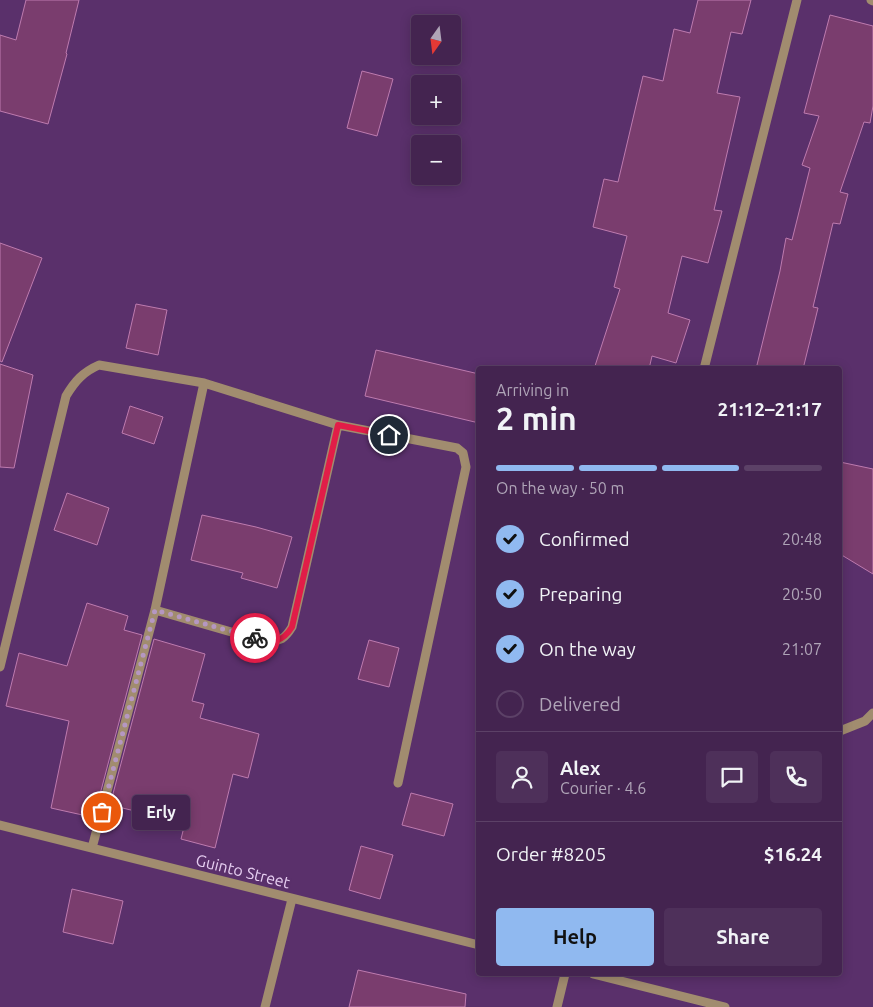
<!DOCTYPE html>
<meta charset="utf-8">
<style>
:root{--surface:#442450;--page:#4e305a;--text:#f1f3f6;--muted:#afa4b7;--line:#5c4167;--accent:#90b9f0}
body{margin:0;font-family:Ubuntu,sans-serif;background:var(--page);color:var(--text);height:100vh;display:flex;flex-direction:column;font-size:19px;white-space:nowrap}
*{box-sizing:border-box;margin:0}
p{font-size:16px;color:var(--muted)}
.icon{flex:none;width:28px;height:28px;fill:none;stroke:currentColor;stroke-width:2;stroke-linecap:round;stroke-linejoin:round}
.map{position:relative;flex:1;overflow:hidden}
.sheet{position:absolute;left:476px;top:366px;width:366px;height:610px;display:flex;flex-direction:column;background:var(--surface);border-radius:5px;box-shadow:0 2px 12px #0003,0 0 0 1px var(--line)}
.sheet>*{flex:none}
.needle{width:32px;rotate:194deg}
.controls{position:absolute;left:411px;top:15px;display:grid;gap:10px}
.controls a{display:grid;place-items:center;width:50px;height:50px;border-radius:5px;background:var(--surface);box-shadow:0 2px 12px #0003,0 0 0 1px var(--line);font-size:25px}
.pin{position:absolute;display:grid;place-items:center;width:42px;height:42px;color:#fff;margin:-21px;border:2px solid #fff;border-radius:50%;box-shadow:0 1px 5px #0007}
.courier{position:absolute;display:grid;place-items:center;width:50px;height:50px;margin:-25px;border:4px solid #e11d48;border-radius:50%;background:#fff;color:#222;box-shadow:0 1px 6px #0007}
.bubble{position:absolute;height:35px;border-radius:5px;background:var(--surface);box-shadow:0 2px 12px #0003,0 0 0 1px var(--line);font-size:16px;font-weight:700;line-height:35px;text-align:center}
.headline em{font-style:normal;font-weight:700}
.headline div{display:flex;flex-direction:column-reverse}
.headline{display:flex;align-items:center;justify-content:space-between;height:85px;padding:0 20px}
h1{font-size:32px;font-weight:700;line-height:38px}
.bar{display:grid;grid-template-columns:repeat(4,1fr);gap:8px 5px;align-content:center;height:60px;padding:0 20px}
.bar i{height:6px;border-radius:4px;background:var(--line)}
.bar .on{background:var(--accent)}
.bar p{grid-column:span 4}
.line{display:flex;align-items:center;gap:12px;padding:0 20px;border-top:1px solid var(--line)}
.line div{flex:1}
.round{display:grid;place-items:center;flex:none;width:52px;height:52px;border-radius:5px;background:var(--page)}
ol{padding:0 20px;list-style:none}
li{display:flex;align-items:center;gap:15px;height:55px}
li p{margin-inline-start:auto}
li .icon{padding:5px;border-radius:50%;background:var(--accent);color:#111;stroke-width:4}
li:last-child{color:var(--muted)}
li i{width:28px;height:28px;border:2px solid var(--line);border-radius:50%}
.cta{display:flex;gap:10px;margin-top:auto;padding:10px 20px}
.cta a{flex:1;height:58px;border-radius:5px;background:var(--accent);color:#111;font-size:20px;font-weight:700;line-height:58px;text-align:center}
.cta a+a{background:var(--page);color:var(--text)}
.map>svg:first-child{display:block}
.building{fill:#7a3d6e;stroke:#be7baf}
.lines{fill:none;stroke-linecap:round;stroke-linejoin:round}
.minor{stroke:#a18c6f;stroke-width:9}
.done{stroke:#b597c2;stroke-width:5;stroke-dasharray:0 9}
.route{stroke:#e11d48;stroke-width:6}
.labels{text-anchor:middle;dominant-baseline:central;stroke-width:4;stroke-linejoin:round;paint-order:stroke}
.street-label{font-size:16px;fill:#e6cef1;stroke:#5a306b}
</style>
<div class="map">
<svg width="873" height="1007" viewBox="0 0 873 1007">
<rect width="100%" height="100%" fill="#5a306b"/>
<path class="building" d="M 26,0 L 79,0 L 66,53 L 67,54 L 48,124 L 0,111 L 0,35 L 16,40 Z
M 698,0 L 751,0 L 742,34 L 731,32 L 717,93 L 740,97 L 714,210 L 722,211 L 708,263 L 682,256 L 668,313 L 690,320 L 676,363 L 652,356 L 649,369 L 594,369 L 620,289 L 614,287 L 627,236 L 593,227 L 604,179 L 618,182 L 643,76 L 663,81 L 674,29 L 690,33 Z
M 830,15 L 873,26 L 873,106 L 870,123 L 864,122 L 840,192 L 848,194 L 840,224 L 833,223 L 813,307 L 818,308 L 803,369 L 756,369 L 780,271 L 786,238 L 792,240 L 810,168 L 802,165 L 819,116 L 804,113 Z
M 362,71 L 393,79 L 377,136 L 347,128 Z
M 0,243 L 42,258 L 2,362 L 0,361 Z
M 136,304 L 167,310 L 158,355 L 126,348 Z
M 376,350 L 479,374 L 479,423 L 365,396 Z
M 0,364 L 33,375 L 14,468 L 0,467 Z
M 130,406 L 163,417 L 154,444 L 122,433 Z
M 840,462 L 873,469 L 873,574 L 840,554 Z
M 67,493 L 109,508 L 97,545 L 54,530 Z
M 202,515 L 256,527 L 292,537 L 277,588 L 241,578 L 243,573 L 191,560 Z
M 87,603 L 128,616 L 124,630 L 142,635 L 98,802 L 90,800 L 87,816 L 51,808 L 69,721 L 6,706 L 19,653 L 67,666 Z
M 154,639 L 205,654 L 192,701 L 204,704 L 200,718 L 259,734 L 248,778 L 233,774 L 215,848 L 181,839 L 185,823 L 110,805 Z
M 369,640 L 399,648 L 389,687 L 358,679 Z
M 411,793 L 453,804 L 444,836 L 402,825 Z
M 361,846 L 393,855 L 380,899 L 349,890 Z
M 72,889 L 123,901 L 113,944 L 63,932 Z
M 358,970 L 466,994 L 465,1007 L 349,1007 Z"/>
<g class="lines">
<path class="minor" d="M 871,0 L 873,1
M 704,369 L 797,0
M 155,610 L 266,642 C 281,640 284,640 292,627 L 338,425
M 0,667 L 66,396 C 75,381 83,372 99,365 L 204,383 L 338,425 L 457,448 L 463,453 L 466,467 L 398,783
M 840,731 L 865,721 L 873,713
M 0,825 L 479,945
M 92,848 L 155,610 L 204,383
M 593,974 L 725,1007
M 265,1007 L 292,899
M 557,1007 L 565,974"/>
</g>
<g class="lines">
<path class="done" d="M 102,812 L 155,610 L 255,638"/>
<path class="route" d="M 255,638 C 273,643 282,643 292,627 L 338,425 L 389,435"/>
</g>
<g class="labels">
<g class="street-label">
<text transform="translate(243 871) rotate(14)">Guinto Street</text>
</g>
</g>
</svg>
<div class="controls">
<a><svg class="needle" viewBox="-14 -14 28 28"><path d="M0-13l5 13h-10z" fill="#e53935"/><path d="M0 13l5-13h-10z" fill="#afa4b7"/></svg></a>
<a>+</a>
<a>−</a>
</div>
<div class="pin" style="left:102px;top:812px;background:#ea580c"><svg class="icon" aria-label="bag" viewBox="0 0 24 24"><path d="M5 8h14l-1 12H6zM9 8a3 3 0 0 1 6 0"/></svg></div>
<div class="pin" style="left:389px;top:435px;background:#1f2937"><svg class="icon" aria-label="home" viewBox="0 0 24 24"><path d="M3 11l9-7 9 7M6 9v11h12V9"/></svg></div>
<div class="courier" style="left:255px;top:638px"><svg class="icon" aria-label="bike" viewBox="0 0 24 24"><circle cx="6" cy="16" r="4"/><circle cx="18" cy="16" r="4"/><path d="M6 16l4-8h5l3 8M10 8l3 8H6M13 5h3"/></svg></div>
<div class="bubble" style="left:132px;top:795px;width:58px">Erly</div>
<section class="sheet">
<div class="headline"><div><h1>2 min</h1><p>Arriving in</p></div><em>21:12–21:17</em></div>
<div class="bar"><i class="on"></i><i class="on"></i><i class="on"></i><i></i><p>On the way · 50 m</p></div>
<ol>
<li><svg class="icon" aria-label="check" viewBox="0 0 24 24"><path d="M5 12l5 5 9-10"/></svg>Confirmed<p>20:48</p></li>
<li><svg class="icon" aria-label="check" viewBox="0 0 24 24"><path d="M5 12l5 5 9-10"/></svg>Preparing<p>20:50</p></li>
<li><svg class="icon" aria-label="check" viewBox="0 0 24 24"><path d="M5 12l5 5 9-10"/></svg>On the way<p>21:07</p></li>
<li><i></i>Delivered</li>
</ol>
<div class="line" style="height:90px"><a class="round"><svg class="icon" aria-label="person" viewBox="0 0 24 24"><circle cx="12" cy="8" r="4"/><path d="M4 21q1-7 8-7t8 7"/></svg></a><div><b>Alex</b><p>Courier · 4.6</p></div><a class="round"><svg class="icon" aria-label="chat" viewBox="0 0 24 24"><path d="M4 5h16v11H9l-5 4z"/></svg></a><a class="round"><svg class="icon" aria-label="phone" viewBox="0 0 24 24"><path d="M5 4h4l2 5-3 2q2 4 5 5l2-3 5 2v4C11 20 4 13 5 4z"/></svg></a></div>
<div class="line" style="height:65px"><div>Order #8205</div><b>$16.24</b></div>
<div class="cta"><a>Help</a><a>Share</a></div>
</section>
</div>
